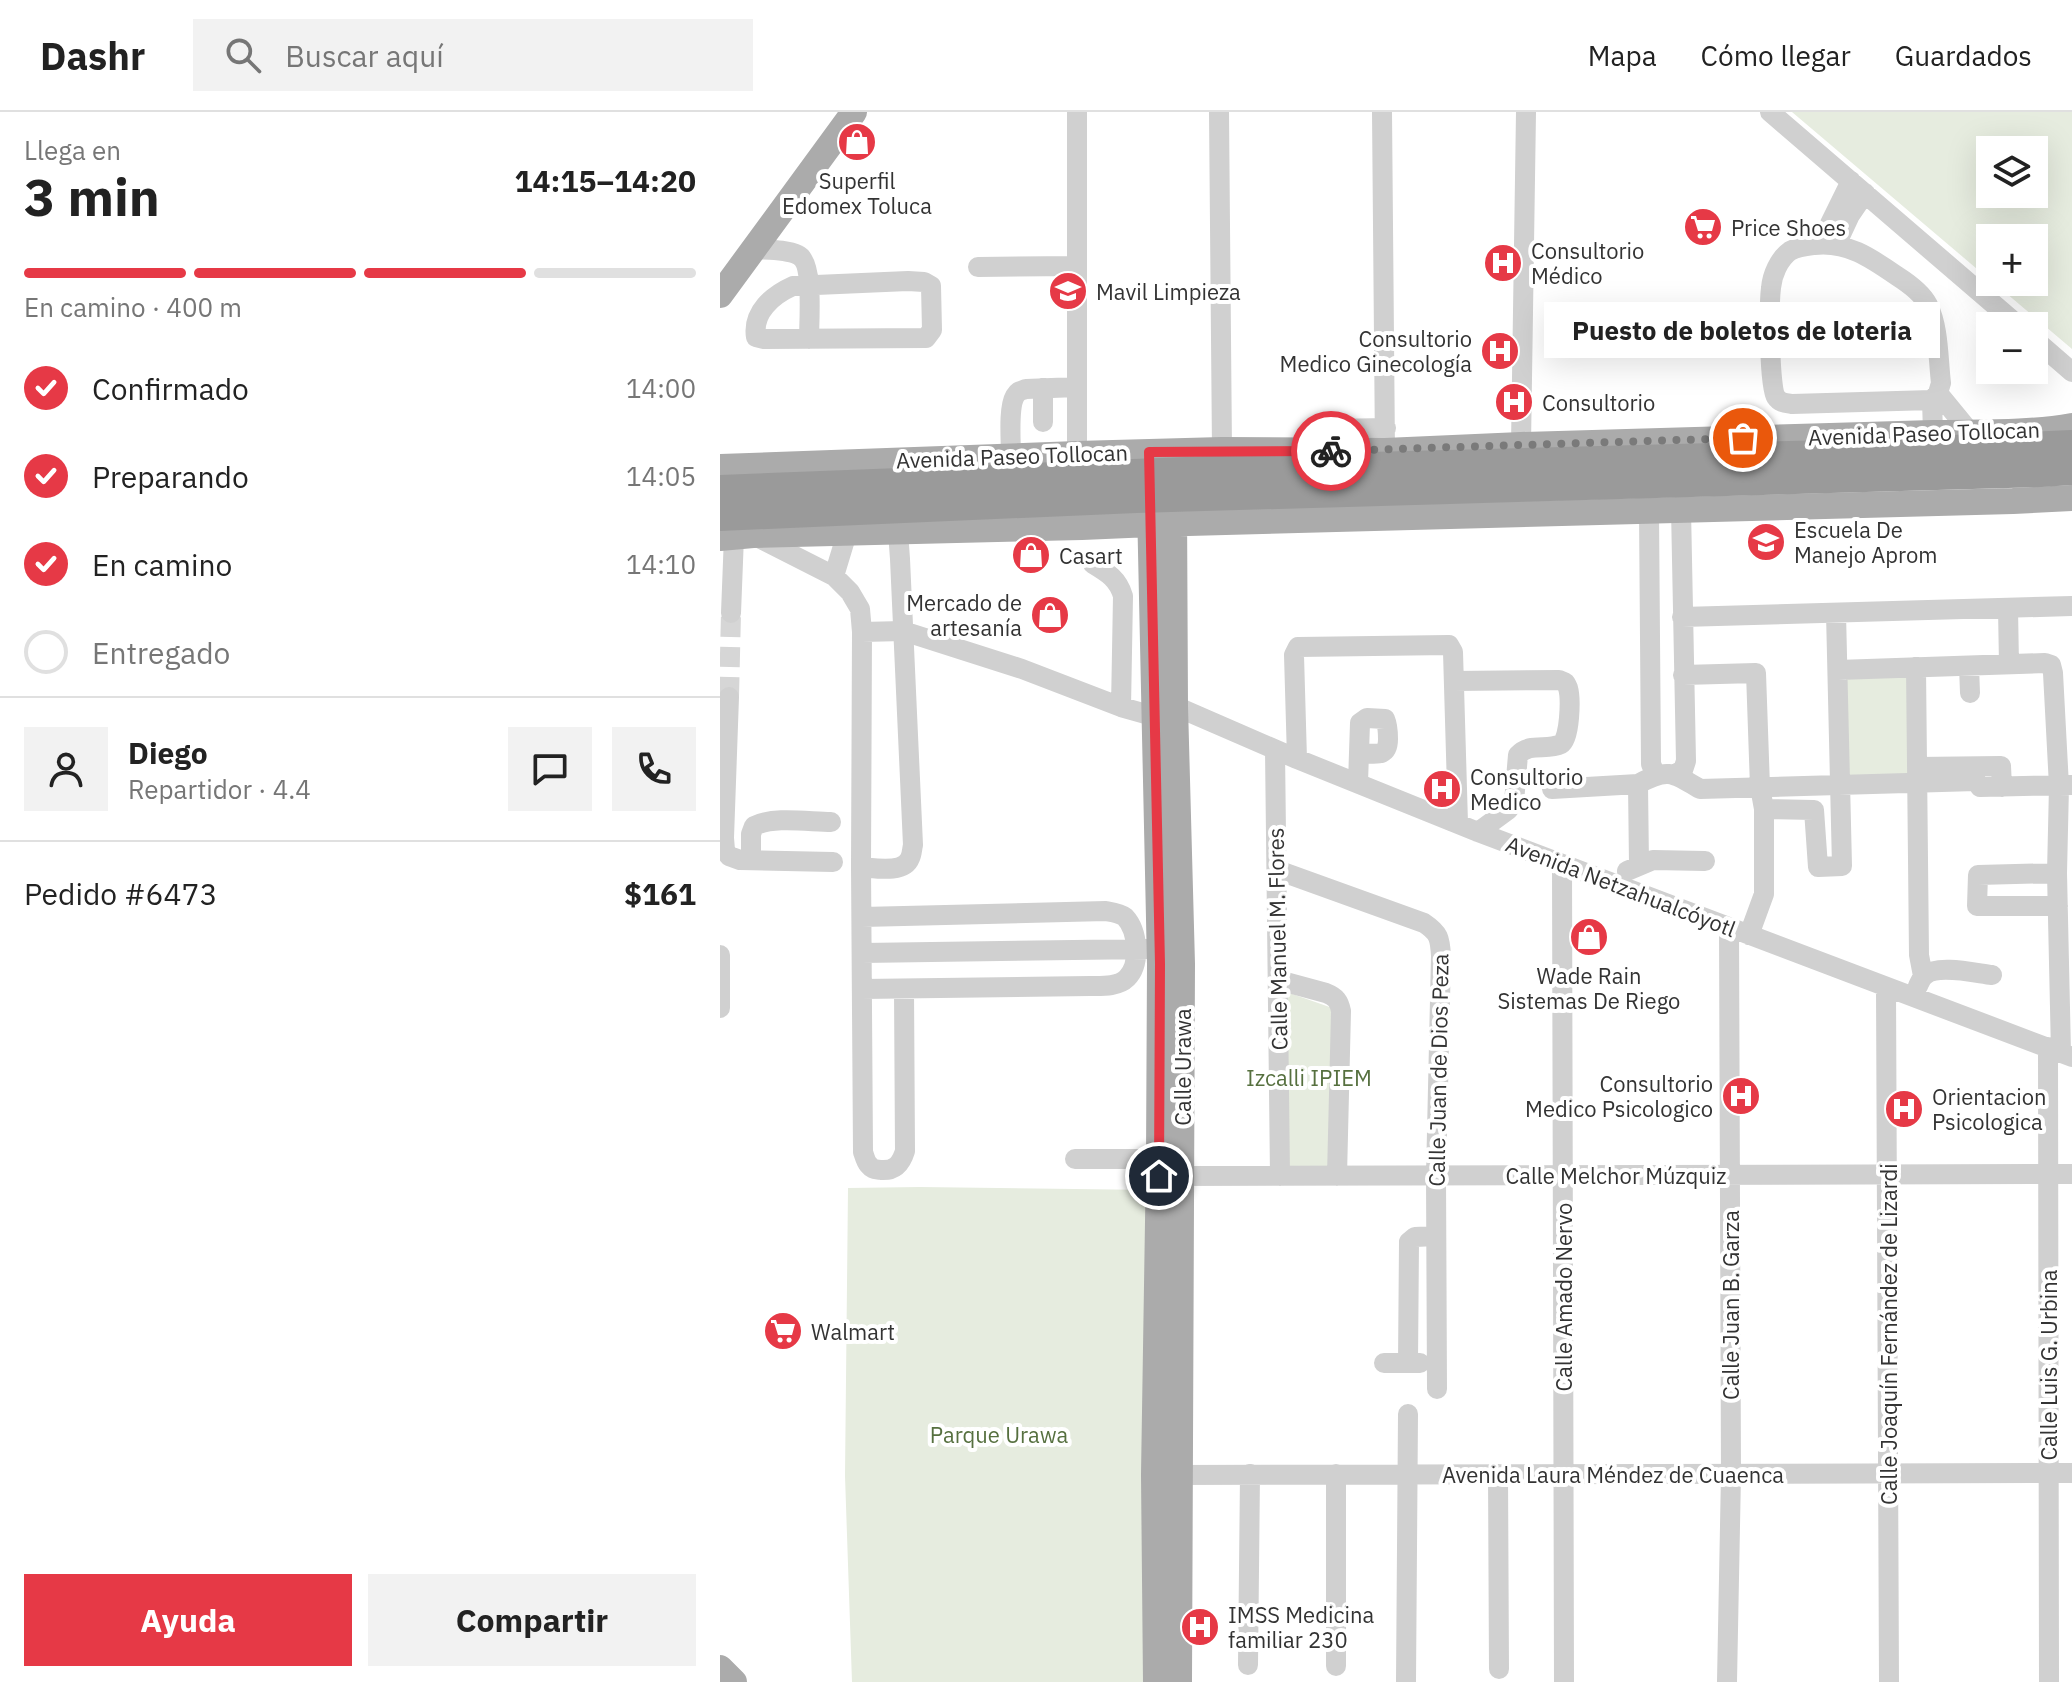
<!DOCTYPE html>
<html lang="es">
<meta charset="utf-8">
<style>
:root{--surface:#fff;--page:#f2f2f2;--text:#222;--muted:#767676;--line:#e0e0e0;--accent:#e63946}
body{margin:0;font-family:"IBM Plex Sans",sans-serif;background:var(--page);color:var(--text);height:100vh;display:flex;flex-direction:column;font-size:30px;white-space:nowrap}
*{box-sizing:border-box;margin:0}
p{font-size:26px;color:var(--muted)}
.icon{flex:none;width:44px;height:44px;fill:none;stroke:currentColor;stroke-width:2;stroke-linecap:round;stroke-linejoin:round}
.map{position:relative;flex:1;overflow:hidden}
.side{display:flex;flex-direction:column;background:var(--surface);width:720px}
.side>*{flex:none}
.fabs{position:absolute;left:1256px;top:24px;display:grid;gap:16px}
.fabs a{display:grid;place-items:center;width:72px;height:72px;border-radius:0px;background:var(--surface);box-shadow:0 8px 32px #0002;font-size:40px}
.pin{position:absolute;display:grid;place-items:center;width:68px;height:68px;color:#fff;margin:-34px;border:4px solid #fff;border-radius:50%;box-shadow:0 2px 8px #0007}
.courier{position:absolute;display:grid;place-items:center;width:80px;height:80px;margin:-40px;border:6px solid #e63946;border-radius:50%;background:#fff;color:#222;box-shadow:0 2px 10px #0007}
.bubble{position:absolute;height:56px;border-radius:0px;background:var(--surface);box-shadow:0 8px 32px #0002;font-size:26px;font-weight:800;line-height:56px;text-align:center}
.headline em{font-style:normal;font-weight:800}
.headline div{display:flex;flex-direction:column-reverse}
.headline{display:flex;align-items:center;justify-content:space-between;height:136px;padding:0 24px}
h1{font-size:52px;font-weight:800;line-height:60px}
.bar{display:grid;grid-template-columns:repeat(4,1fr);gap:12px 8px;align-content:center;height:96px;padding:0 24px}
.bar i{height:10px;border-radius:6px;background:var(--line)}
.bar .selected{background:var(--accent)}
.bar p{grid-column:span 4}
.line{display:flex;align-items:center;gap:20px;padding:0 24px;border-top:2px solid var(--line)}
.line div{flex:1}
.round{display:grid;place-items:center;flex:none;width:84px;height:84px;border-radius:0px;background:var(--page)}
ol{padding:0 24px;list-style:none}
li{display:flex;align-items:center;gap:24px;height:88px}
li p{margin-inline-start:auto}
li .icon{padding:8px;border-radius:50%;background:var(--accent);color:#fff;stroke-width:4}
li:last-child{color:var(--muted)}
li i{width:44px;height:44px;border:4px solid var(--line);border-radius:50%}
.primary-button{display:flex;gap:16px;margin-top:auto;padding:16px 24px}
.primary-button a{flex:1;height:92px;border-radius:0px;background:var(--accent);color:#fff;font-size:32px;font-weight:800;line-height:92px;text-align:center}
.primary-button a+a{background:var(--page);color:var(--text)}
header{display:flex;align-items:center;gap:48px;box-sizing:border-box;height:112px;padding:0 40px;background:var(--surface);border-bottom:2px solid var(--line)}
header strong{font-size:38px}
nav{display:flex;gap:44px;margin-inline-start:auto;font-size:28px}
.search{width:560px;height:72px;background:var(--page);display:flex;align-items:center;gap:20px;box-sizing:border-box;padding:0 28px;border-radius:0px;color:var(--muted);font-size:30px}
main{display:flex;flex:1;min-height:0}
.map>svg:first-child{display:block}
.green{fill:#e6ecdf;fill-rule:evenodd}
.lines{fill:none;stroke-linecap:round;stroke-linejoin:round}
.minor-tunnel{stroke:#d6d6d6;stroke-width:20;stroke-dasharray:20 10;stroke-linecap:butt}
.minor{stroke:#d0d0d0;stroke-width:20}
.major{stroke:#ababab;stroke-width:26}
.highway-bridge{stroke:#9a9a9a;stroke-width:30}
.done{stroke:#7a7a7a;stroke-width:8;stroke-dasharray:0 14.4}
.route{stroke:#e63946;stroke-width:10}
.labels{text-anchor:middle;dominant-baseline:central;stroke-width:8;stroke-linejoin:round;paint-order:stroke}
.poi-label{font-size:22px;fill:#333;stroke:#fff;text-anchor:start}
.street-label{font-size:22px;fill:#333;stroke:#fff}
.park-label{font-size:22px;fill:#56703f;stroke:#fff}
</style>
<header>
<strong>Dashr</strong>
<div class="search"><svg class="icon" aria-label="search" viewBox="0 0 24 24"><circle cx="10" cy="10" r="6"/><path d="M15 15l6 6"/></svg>Buscar aquí</div>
<nav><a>Mapa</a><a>Cómo llegar</a><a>Guardados</a></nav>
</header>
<main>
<section class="side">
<div class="headline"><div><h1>3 min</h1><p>Llega en</p></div><em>14:15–14:20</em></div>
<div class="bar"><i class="selected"></i><i class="selected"></i><i class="selected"></i><i></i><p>En camino · 400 m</p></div>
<ol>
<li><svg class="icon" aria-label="check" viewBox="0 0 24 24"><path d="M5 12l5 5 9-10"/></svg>Confirmado<p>14:00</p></li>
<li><svg class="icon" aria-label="check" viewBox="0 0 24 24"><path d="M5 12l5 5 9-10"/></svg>Preparando<p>14:05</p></li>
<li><svg class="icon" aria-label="check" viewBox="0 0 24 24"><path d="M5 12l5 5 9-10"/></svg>En camino<p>14:10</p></li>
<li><i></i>Entregado</li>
</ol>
<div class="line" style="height:144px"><a class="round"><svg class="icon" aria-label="person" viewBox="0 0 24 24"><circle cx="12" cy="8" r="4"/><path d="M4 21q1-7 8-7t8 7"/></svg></a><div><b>Diego</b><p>Repartidor · 4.4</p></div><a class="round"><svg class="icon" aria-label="chat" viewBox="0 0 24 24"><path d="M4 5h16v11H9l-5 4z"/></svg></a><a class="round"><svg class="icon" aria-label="phone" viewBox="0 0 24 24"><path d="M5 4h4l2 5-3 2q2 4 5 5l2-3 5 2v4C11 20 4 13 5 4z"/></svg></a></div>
<div class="line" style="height:104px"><div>Pedido #6473</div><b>$161</b></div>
<div class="primary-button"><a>Ayuda</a><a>Compartir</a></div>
</section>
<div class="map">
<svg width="1352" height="1570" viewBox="0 0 1352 1570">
<rect width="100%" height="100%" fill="#fff"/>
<path class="green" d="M 1072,0 L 1352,0 L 1352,237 L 1273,170 L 1314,170 L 1314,126 L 1270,126 L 1270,168 ZM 1314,38 L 1314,82 L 1270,82 L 1270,38 Z
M 1188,564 L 1190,665 L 1127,666 L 1126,565 Z
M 558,877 L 621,899 L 617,1064 L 560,1064 Z
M 200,1075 L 433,1078 L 432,1570 L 132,1570 L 125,1364 L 128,1076 Z"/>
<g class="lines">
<path class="minor-tunnel" d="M 9,585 L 11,501"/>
<path class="minor" d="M 357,0 L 357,342
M 499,0 L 502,338
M 662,0 L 665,339
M 1050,0 L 1299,214
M 1100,132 L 1131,69
M 1116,133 L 1130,103 L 1145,81
M 34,137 C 47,138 66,137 78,143 C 94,150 89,210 89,227
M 258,155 L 357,154
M 188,169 L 204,170 L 211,174 L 212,218 L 206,226 L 44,227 L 36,225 C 32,200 53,183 73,174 Z
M 1314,227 L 1352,260
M 323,276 L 323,310
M 1218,281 L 1250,320
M 1212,288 L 1072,292 C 1065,291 1060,291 1056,285 C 1049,275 1049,192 1051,176 C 1052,163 1059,147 1070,139 C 1077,135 1086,134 1094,133 C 1127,129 1151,146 1177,164 C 1188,171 1202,181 1208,193 C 1219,216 1218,246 1221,271 L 1218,281 L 1212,288 L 1213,321
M 801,333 L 806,0
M 596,339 L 596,328 L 602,319 L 611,317 L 666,316
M 291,344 C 291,329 288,296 295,284 C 298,279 300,279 306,277 L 357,275
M 929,399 L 931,652 L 934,659 L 938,662
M 35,424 L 114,464 L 130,480 L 140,497 L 142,520 L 141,755 L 143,1040 C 144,1043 146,1050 148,1052 C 153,1058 155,1057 161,1058 C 175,1059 181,1052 185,1039 L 184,877
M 373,452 C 388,461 398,467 403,484 L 401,595
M 114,464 L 127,421
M 1288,496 L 1289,553
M 11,501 L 14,424
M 962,505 L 1352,494
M 142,520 L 183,519 L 302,557 L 401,595 L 433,604
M 1249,554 L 1250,581
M 1196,555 L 1199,843 L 1203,864
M 1118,558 L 1325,551 L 1331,553 L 1333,561 L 1339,674 L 1337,761 L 1341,941
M 963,563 L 1036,561 L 1040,675 L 1044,697 L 1044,782 L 1029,823
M 734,569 L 839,568 C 845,570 845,569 848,576 C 851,586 850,627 841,632 C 827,639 810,630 798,643 L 794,690 L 788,698 L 758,720
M 9,585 L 4,726 L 5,738 L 9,744 L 20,748 L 113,750
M 455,594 L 577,647 L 758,720 L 1352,945
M 555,638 L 560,1064
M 577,647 L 574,543 L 578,535 L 729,533 L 733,540 L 738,711
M 1197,655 L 1281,654 L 1282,675
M 955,662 L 963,658 L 966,649 L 961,397
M 638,671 L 640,611 L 647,606 L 665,607 C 668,614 668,620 668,627 C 668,647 654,641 639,641
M 832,677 L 918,672
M 1044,697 L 1094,698 L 1098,755 L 1122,754 L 1116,501
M 31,748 L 31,722 L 34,714 C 53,704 90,710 111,710
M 842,752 L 844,1570
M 919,753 L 918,672 C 948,656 952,660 980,677 L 1256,669 L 1260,675 L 1352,673
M 141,755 C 155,756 184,762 190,746 C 192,742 192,737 193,733 L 180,447 L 178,419
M 557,758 L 704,811 C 719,821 720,826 721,844 L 716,1064 L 717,1277
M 907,759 L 933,748 L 985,749
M 1337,761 L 1258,763 L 1257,794 L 1338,794
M 142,841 L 430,837
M 0,843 L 0,896
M 558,868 L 606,881 C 616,885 619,889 621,899 L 617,1064
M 1198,874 C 1200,870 1201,866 1205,863 C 1218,852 1255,861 1272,863
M 1166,875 L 1169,1570
M 142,877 L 370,874 C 382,874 398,875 407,866 C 421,852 418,819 405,805 C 400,801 392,800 386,799 L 142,805
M 1328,935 L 1329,1570
M 355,1047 L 439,1047
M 448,1064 L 1352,1062
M 664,1251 L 700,1251
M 688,1251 L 689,1130 L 695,1125 L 716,1124
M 616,1362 L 616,1554
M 778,1362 L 779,1557
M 448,1363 L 1352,1361
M 528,1553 L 530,1362
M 686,1570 L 688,1302
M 1007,1570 L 1011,1362 L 1009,815"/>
<path class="major" d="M 0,183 L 134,0
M 0,355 L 357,342 L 502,338 L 665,339 L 801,333 L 1213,321 C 1260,320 1306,322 1352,314
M 430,394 L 440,852 L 439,1047 L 434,1363 L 436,1570
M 454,394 L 455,594 L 462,852 L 459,1570
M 0,426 L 33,423 L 362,415 L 431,412 L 1293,389 L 1352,386
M 0,1556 L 14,1570"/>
<path class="highway-bridge" d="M 0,378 L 492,359 L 1111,343 L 1352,333
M 0,404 L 416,386 L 1321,360 L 1352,358"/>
</g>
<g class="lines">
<path class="done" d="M 611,339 L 1023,326"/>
<path class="route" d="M 439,1064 L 440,852 L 429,340 L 611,339"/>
</g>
<defs>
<g id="shop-disc" transform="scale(2)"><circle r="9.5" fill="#e63946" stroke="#fff"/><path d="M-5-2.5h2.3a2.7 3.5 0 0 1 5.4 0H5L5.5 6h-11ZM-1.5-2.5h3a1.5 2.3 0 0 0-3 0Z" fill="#fff"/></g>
<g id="supermarket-disc" transform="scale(2)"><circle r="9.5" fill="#e63946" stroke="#fff"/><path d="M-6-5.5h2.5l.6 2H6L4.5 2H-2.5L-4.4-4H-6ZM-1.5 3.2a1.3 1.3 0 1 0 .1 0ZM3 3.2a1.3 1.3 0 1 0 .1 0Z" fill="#fff"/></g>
<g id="hospital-disc" transform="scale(2)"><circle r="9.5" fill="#e63946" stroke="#fff"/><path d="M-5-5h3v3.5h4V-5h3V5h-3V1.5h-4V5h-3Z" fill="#fff"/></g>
<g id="school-disc" transform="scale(2)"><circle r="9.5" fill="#e63946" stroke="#fff"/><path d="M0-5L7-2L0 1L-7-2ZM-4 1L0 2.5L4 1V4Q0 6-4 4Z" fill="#fff"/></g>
</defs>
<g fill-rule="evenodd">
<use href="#shop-disc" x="137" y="30"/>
<use href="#supermarket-disc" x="983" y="115"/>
<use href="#hospital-disc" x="783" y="151"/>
<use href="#school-disc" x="348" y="179"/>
<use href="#hospital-disc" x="780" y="239"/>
<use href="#hospital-disc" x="794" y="290"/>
<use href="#school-disc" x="1046" y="430"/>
<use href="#shop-disc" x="311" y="443"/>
<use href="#shop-disc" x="330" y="503"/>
<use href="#hospital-disc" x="722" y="677"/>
<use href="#shop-disc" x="869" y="825"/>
<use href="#hospital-disc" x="1021" y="984"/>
<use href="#hospital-disc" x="1184" y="997"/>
<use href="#supermarket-disc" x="63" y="1219"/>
<use href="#hospital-disc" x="480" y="1515"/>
</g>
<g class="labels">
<g class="poi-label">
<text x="137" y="68" text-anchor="middle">Superfil<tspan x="137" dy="25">Edomex Toluca</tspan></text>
<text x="1011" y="115">Price Shoes</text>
<text x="811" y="138">Consultorio<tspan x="811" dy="25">Médico</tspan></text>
<text x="376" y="179">Mavil Limpieza</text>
<text x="752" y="226" text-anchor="end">Consultorio<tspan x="752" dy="25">Medico Ginecología</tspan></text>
<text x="822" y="290">Consultorio</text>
<text x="1074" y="417">Escuela De<tspan x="1074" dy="25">Manejo Aprom</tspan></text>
<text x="339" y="443">Casart</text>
<text x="302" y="490" text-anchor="end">Mercado de<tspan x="302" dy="25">artesanía</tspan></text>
<text x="750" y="664">Consultorio<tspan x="750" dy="25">Medico</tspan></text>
<text x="869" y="863" text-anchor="middle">Wade Rain<tspan x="869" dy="25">Sistemas De Riego</tspan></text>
<text x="993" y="971" text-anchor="end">Consultorio<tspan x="993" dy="25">Medico Psicologico</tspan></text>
<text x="1212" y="984">Orientacion<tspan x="1212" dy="25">Psicologica</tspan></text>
<text x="91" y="1219">Walmart</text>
<text x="508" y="1502">IMSS Medicina<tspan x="508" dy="25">familiar 230</tspan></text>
</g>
<g class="street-label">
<text transform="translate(1204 321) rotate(-2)">Avenida Paseo Tollocan</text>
<text transform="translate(292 344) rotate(-2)">Avenida Paseo Tollocan</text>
<text transform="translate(901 774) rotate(21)">Avenida Netzahualcóyotl</text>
<text transform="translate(557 827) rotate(-91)">Calle Manuel M. Flores</text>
<text transform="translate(462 955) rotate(-90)">Calle Urawa</text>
<text transform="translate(718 958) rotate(-89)">Calle Juan de Dios Peza</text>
<text x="896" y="1063">Calle Melchor Múzquiz</text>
<text transform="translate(843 1185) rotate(-90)">Calle Amado Nervo</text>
<text transform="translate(1010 1193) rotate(-90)">Calle Juan B. Garza</text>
<text transform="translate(1168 1222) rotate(-90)">Calle Joaquín Fernández de Lizardi</text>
<text transform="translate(1328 1253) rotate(-90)">Calle Luis G. Urbina</text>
<text x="893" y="1362">Avenida Laura Méndez de Cuaenca</text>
</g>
<g class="park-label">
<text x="589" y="965">Izcalli IPIEM</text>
<text x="279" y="1322">Parque Urawa</text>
</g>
</g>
</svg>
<div class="fabs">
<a><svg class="icon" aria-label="layers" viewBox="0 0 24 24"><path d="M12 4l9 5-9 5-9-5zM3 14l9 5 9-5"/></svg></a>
<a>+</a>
<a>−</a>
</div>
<div class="pin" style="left:1023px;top:326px;background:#ea580c"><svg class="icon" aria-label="bag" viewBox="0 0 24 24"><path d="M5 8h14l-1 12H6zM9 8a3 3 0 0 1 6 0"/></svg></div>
<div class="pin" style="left:439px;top:1064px;background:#1f2937"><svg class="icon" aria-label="home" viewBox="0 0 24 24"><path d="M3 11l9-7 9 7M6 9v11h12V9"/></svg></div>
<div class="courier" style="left:611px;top:339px"><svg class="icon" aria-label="bike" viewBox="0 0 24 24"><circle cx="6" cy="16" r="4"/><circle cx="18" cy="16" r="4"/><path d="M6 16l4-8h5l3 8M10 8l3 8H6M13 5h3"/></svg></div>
<div class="bubble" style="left:824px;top:190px;width:396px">Puesto de boletos de loteria</div>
</div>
</main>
